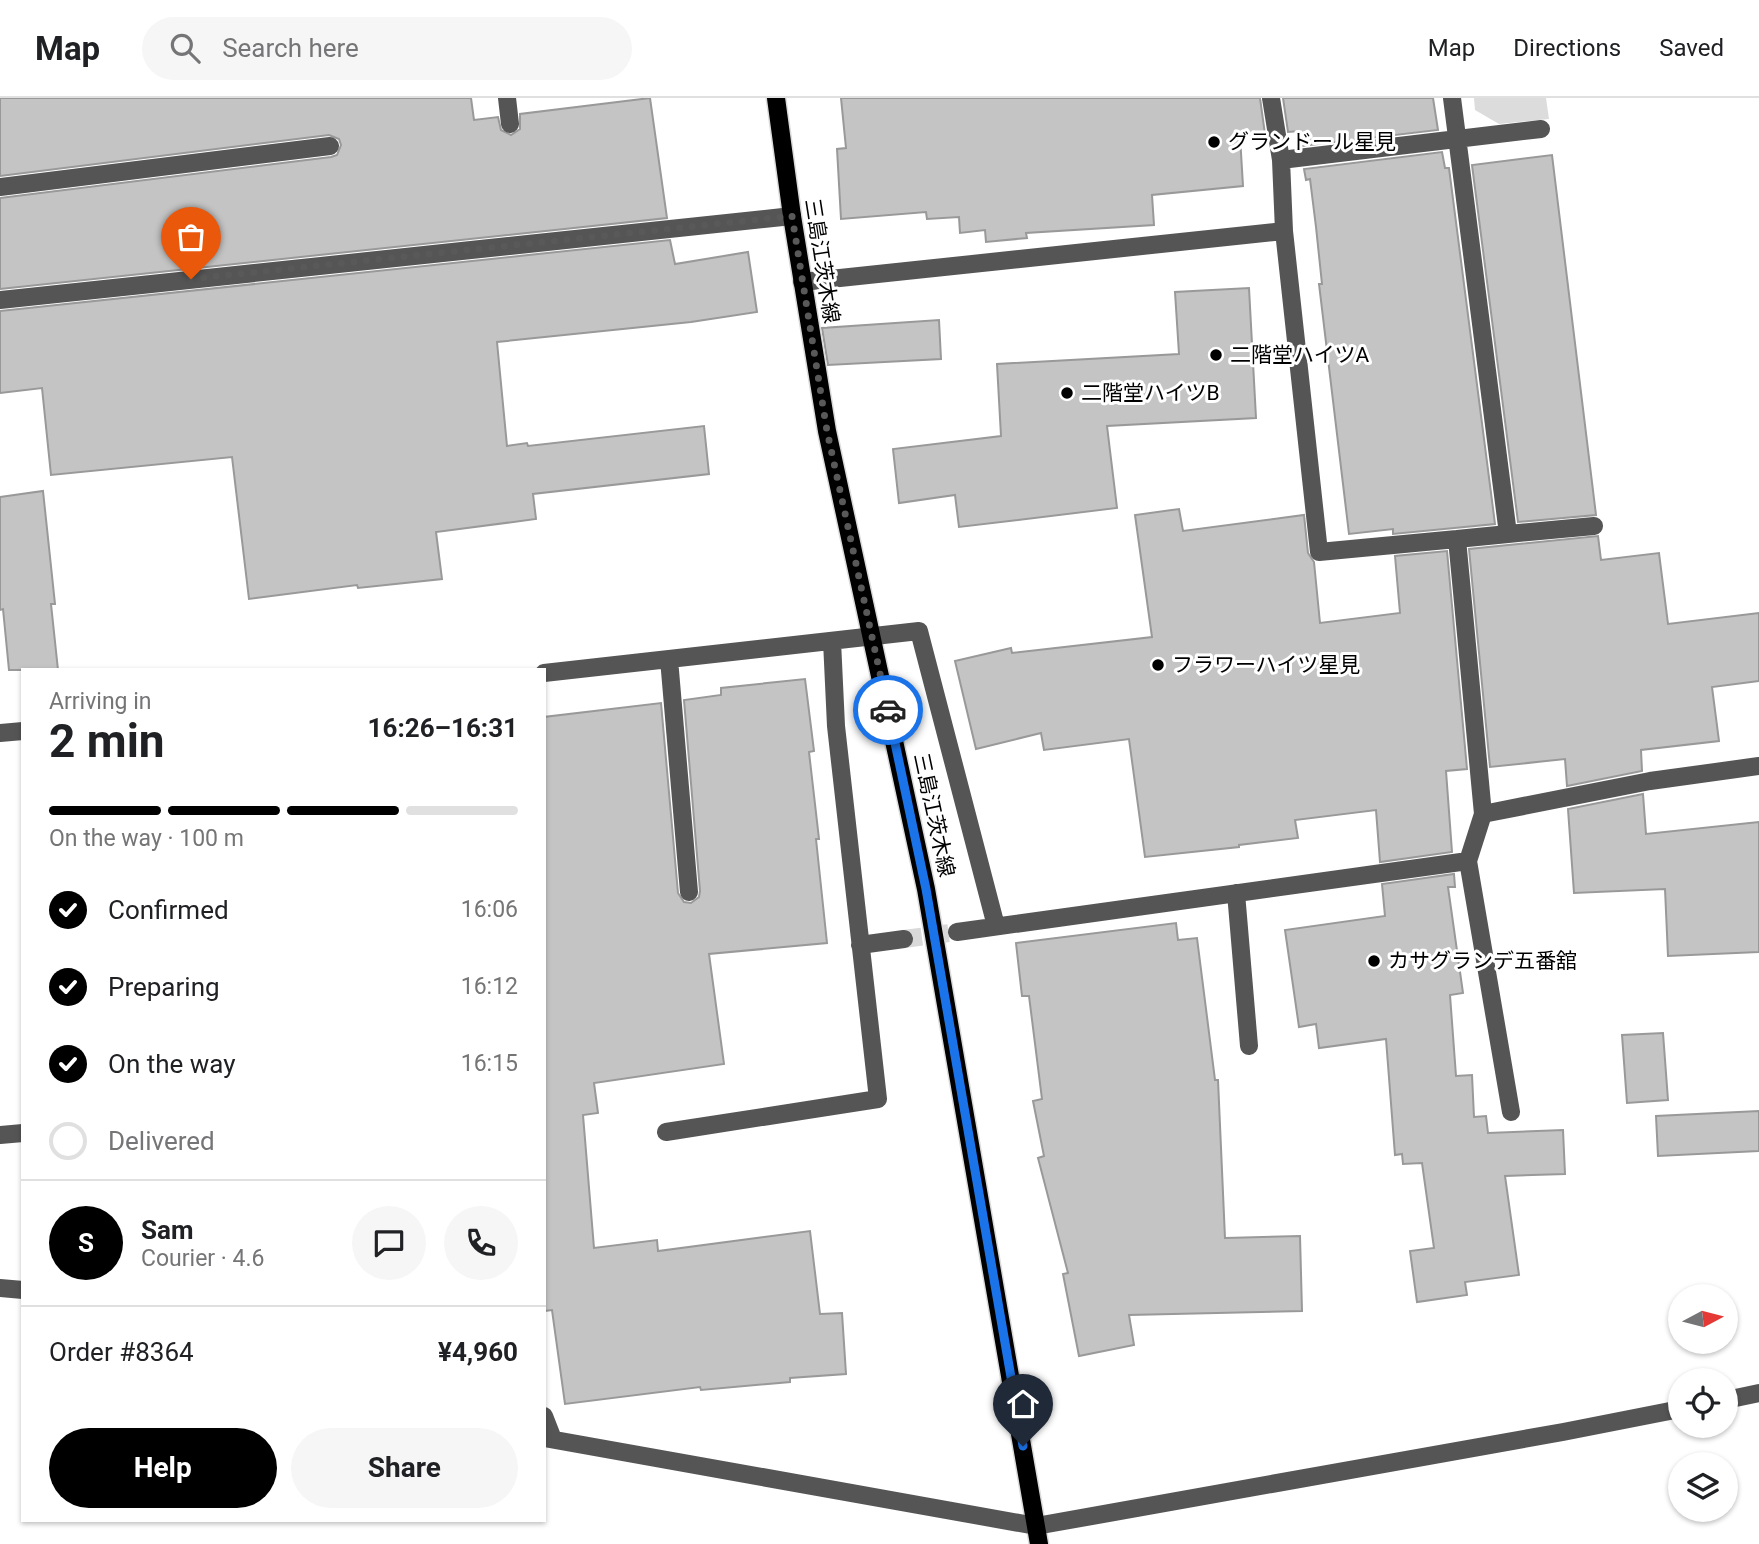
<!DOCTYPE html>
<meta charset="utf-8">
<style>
:root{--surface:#fff;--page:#f6f6f6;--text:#202124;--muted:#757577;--line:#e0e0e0;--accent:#000}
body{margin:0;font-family:Roboto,"Noto Sans JP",sans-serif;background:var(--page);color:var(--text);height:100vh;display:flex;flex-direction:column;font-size:26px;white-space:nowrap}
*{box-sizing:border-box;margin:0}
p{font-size:23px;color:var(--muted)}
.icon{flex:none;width:38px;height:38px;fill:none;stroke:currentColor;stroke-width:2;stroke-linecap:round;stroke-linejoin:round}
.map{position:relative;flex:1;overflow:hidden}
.sheet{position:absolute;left:21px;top:570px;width:525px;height:854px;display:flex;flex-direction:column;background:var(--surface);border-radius:0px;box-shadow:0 2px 5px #0004}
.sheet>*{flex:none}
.needle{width:46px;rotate:83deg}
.buttons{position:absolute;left:1668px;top:1186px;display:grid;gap:14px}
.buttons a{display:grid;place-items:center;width:70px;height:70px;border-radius:50%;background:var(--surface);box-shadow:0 2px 5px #0004;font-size:35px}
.pin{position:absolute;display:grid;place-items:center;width:60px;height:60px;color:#fff;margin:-72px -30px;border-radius:50% 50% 50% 0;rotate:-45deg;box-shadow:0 0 7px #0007}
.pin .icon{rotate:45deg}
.courier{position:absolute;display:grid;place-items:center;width:70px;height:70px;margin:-35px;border:5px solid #1a73e8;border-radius:50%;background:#fff;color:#222;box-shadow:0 2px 9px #0007}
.summary em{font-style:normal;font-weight:700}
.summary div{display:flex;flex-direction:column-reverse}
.summary{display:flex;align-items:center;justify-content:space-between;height:119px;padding:0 28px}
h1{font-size:46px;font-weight:700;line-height:52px}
.bar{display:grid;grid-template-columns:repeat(4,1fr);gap:10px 7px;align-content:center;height:84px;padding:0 28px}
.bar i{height:9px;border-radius:5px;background:var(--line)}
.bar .on{background:var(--accent)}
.bar p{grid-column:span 4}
.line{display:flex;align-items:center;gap:18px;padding:0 28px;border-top:2px solid var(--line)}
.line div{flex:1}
.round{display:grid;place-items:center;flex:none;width:74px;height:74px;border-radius:37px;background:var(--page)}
ol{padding:0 28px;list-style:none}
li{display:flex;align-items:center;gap:21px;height:77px}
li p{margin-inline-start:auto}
li .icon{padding:7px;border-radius:50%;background:var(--accent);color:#fff;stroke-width:4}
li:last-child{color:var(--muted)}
li i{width:38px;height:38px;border:4px solid var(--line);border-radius:50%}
.primary-button{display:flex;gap:14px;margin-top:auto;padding:14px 28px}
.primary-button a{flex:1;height:80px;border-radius:42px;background:var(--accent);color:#fff;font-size:28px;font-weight:700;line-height:80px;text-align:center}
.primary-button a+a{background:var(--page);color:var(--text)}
header{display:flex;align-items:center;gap:42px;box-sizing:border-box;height:98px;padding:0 35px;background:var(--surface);border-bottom:2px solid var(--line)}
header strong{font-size:33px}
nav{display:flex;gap:38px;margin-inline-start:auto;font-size:24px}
.search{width:490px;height:63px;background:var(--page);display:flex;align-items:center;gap:18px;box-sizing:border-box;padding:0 24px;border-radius:38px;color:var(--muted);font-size:26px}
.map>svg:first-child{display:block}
.green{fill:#dcdcdc}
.building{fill:#c4c4c4;stroke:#999;stroke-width:2}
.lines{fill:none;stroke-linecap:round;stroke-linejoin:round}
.minor-tunnel{stroke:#d9d9d9;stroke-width:18;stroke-dasharray:18 9;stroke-linecap:butt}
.major-casing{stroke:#dbdbdb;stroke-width:21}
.minor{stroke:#555;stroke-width:18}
.major{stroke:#000;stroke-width:18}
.done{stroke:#595959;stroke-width:7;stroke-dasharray:0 12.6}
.route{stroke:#1a73e8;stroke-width:9}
.poi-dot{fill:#000;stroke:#fff;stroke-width:2.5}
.labels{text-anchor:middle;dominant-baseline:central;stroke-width:6;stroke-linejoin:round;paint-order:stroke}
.poi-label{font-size:21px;fill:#000;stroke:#fff;text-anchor:start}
.street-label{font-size:21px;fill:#000;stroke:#fff}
</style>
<header>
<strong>Map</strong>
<div class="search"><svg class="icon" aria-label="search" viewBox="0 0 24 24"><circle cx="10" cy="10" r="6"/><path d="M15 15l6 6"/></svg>Search here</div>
<nav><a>Map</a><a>Directions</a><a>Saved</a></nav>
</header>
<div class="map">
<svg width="1759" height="1446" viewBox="0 0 1759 1446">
<rect width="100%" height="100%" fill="#fff"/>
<path class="green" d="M 1474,0 L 1546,0 L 1549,21 L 1499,26 L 1475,12 Z"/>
<path class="building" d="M 0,0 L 471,0 L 474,22 L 498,19 L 501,32 L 511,37 L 520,31 L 520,16 L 650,0 L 667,120 L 0,191 L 0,100 L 331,59 L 337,57 L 341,47 L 339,41 L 329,37 L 0,78 Z
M 841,0 L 1260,0 L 1265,36 L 1240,38 L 1243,88 L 1152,97 L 1154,127 L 1026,135 L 1027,140 L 986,144 L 985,132 L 960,135 L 959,119 L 927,121 L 926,114 L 841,121 L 837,51 L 846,50 Z
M 1283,0 L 1433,0 L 1438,32 L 1302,48 L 1300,33 L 1288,34 Z
M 1442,54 L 1445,70 L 1449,70 L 1495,426 L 1393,436 L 1393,431 L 1349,436 L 1319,186 L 1322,186 L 1316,129 L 1310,81 L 1306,82 L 1304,71 Z
M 1552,57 L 1596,417 L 1518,424 L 1472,67 Z
M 670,142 L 675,166 L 748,154 L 757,214 L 691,224 L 497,244 L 507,348 L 527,345 L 528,348 L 704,328 L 709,376 L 533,396 L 536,421 L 436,434 L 442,481 L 358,490 L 357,487 L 249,501 L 232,359 L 51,377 L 42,290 L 0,295 L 0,213 Z
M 1249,190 L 1256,320 L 1107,328 L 1117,410 L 959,429 L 955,397 L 899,405 L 893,351 L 1001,338 L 997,266 L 1179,256 L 1175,194 Z
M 939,222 L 941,261 L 828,267 L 822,230 Z
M 43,393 L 55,506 L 51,506 L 58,572 L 9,572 L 3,511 L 0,512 L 0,399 Z
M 1179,411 L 1183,433 L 1304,417 L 1308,455 L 1314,464 L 1320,525 L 1400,515 L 1395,458 L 1447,453 L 1467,671 L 1446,673 L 1452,754 L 1380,764 L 1376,712 L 1295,722 L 1298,740 L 1239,747 L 1239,749 L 1145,759 L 1129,641 L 1044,652 L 1041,635 L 976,651 L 955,563 L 1011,550 L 1012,555 L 1152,539 L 1135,417 Z
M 1598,438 L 1601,462 L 1659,455 L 1668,526 L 1759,515 L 1759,583 L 1712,589 L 1719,643 L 1641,652 L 1642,673 L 1567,688 L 1565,661 L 1490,669 L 1469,451 Z
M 805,581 L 814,653 L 809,654 L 819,741 L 816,741 L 827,845 L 709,856 L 724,966 L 594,985 L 598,1015 L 583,1017 L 594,1150 L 657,1142 L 658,1153 L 810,1133 L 820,1216 L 842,1215 L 846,1276 L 790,1280 L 790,1284 L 701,1292 L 700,1289 L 565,1306 L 552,1212 L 544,1213 L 544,619 L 661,605 L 678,795 L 684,804 L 691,805 L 699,799 L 700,793 L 684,602 L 721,597 L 721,590 Z
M 1643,696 L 1646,736 L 1759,724 L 1759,854 L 1668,858 L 1665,791 L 1574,795 L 1568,711 Z
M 1454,776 L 1455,789 L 1448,789 L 1463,895 L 1450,897 L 1456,978 L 1472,977 L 1474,1019 L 1486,1018 L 1488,1035 L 1563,1032 L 1565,1076 L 1505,1078 L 1519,1177 L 1465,1184 L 1467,1197 L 1417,1204 L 1410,1153 L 1434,1150 L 1422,1065 L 1403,1066 L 1402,1056 L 1395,1057 L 1386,941 L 1319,950 L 1316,926 L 1299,929 L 1285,832 L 1385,818 L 1382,786 Z
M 1176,825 L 1178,842 L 1197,840 L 1215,982 L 1218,982 L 1225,1140 L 1300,1138 L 1302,1213 L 1129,1217 L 1134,1247 L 1079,1258 L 1063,1176 L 1068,1175 L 1038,1060 L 1044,1058 L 1033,1003 L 1042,1001 L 1029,898 L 1022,898 L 1016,845 Z
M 1663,935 L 1668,1002 L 1627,1005 L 1622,937 Z
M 1759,1013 L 1759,1053 L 1658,1058 L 1656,1018 Z"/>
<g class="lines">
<path class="minor-tunnel" d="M 904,841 L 957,834"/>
<g class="major-casing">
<path id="major" d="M 776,0 L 792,118 L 827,333 L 926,791 L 1039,1446"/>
</g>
<path class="minor" d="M 507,0 L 510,26
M 1271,0 L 1281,62 L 1284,133 L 1319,454 L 1457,441
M 1452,0 L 1508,436 L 1457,441 L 1483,716
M 1281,62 L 1541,31
M 0,89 L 330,48
M 802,184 L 1284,133
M 0,202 L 792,118
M 1508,436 L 1594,428
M 669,561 L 689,794
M 544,575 L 919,533 L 996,828
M 0,635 L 23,633
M 1236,795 L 1249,948
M 957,834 L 1468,763
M 860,847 L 904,841
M 1511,1014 L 1468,763 L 1483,716 L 1650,683 L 1759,668
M 666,1034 L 878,1001 L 836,628 L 832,543
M 0,1037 L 23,1035
M 0,1190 L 23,1192
M 1726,1302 L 1759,1295
M 544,1318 L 553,1341
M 544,1340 L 1036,1428 L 1563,1334 L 1680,1311"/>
<use href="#major" class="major"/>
</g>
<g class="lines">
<path class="done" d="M 191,181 L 792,118 L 827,333 L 888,612"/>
<path class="route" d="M 888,612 L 926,791 L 1023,1348"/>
</g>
<g class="poi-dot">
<circle cx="1214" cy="44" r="7"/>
<circle cx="1216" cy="257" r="7"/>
<circle cx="1067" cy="295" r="7"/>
<circle cx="1158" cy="567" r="7"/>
<circle cx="1374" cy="863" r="7"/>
</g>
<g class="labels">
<g class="poi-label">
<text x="1228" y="44">グランドール星見</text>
<text x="1230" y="257">二階堂ハイツA</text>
<text x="1081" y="295">二階堂ハイツB</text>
<text x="1172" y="567">フラワーハイツ星見</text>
<text x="1388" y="863">カサグランデ五番舘</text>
</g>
<g class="street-label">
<text transform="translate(822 163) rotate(81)">三島江茨木線</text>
<text transform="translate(934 717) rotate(78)">三島江茨木線</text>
</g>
</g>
</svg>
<div class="buttons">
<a><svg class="needle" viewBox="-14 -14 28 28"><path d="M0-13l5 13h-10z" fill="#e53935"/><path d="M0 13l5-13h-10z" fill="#757577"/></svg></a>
<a><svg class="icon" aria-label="locate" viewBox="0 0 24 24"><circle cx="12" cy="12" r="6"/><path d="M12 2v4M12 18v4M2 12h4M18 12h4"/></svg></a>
<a><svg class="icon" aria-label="layers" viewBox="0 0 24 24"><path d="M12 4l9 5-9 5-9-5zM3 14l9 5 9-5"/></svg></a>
</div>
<div class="pin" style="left:191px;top:181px;background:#ea580c"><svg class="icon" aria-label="bag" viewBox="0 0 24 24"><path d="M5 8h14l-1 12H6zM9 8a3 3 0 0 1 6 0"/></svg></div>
<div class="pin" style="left:1023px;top:1348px;background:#1f2937"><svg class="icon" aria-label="home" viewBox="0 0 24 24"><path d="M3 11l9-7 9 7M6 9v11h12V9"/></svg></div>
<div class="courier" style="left:888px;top:612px"><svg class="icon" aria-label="car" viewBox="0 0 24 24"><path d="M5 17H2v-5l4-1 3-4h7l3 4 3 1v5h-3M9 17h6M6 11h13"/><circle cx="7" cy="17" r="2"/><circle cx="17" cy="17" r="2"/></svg></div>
<section class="sheet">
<div class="summary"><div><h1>2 min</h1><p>Arriving in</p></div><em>16:26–16:31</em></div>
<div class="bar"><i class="on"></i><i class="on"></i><i class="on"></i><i></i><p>On the way · 100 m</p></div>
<ol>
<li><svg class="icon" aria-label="check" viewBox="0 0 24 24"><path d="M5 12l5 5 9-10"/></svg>Confirmed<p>16:06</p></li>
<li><svg class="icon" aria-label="check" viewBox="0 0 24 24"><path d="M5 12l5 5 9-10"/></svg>Preparing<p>16:12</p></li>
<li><svg class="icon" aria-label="check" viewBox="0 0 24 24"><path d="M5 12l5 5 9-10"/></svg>On the way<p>16:15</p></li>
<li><i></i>Delivered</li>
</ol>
<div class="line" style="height:126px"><b class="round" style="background:var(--accent);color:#fff">S</b><div><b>Sam</b><p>Courier · 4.6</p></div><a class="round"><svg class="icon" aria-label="chat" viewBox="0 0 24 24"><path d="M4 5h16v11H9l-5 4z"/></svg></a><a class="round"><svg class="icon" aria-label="phone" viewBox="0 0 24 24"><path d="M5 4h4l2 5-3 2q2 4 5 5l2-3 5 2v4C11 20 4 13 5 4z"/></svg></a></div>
<div class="line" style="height:91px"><div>Order #8364</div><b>¥4,960</b></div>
<div class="primary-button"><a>Help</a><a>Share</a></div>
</section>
</div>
